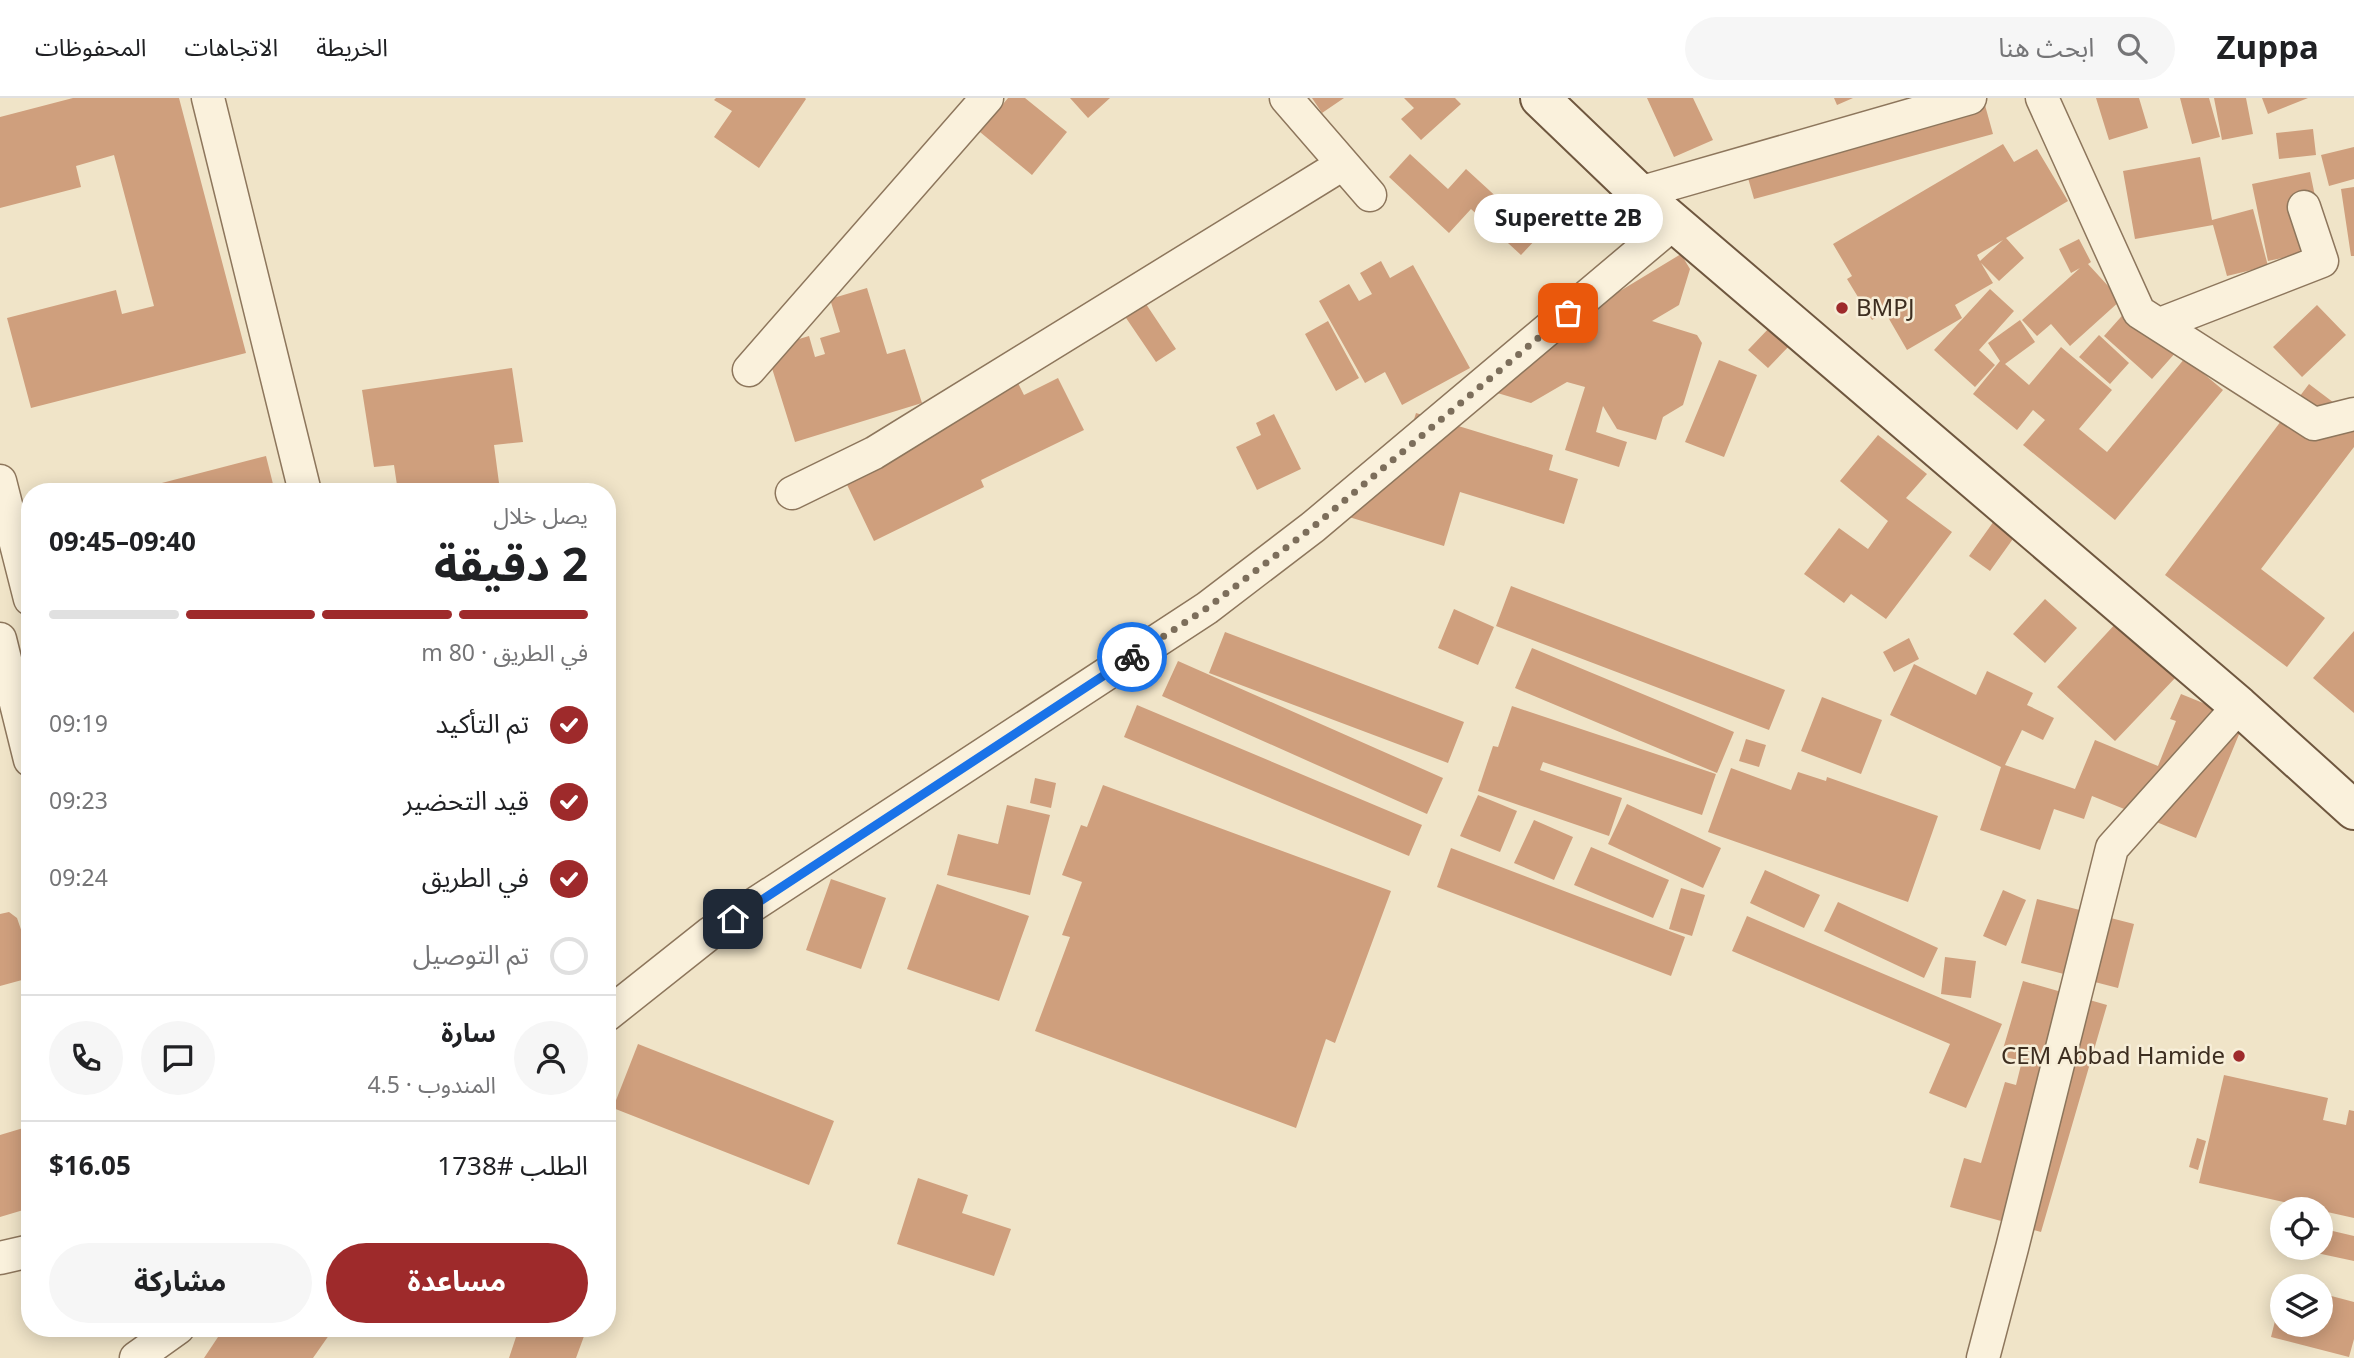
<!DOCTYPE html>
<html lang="ar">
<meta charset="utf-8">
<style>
:root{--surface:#fff;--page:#f6f6f6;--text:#202124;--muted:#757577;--line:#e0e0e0;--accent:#9e2a2b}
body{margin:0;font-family:Georgia,"Noto Sans Arabic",serif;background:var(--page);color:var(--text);direction:rtl;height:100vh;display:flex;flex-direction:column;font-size:26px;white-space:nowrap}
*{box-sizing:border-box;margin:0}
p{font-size:23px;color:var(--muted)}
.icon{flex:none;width:38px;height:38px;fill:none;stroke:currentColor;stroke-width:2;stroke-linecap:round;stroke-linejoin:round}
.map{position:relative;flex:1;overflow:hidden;direction:ltr}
.side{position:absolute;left:21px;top:385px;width:595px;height:854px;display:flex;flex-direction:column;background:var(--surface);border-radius:28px;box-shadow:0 4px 18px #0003;direction:rtl}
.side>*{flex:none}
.fabs{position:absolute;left:2270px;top:1099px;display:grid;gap:14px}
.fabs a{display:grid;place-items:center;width:63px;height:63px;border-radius:50%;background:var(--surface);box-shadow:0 4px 18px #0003;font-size:35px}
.pin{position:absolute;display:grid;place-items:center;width:60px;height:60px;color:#fff;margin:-30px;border-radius:14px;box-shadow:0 4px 10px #0006}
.courier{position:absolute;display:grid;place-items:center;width:70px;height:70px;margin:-35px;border:5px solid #1a73e8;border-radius:50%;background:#fff;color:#222;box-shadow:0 2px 9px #0007}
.bubble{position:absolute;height:49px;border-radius:24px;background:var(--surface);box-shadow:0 4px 18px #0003;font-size:23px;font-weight:700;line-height:49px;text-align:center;direction:rtl}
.summary em{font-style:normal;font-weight:700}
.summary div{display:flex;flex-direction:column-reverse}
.summary{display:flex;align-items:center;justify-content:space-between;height:119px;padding:0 28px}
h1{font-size:46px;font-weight:700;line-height:52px}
.bar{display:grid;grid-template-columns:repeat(4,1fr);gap:10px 7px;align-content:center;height:84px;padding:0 28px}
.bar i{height:9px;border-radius:5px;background:var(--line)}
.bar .active{background:var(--accent)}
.bar p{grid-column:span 4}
.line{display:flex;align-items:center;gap:18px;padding:0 28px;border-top:2px solid var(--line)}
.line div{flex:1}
.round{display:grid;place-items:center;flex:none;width:74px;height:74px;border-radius:37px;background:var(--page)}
ol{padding:0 28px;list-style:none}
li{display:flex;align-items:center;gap:21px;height:77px}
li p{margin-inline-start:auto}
li .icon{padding:7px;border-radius:50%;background:var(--accent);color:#fff;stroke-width:4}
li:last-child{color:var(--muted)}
li i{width:38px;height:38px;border:4px solid var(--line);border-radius:50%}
.button{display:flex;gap:14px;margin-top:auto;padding:14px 28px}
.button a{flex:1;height:80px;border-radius:42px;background:var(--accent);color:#fff;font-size:28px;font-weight:700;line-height:80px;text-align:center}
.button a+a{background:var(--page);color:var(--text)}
header{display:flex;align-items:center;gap:42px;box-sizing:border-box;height:98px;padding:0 35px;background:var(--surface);border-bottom:2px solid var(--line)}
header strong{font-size:33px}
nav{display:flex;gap:38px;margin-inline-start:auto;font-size:24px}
.search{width:490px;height:63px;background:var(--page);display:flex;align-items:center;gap:18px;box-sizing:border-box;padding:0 24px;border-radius:38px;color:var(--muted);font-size:26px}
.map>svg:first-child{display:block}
.building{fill:#cf9f7d;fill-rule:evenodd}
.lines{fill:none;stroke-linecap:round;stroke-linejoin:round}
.street-casing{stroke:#8d765c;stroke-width:35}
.secondary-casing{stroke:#6f573f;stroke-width:42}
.street{stroke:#faf1dc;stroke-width:32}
.secondary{stroke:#faf1dc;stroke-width:38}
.done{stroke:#7c6e5b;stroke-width:7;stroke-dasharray:0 12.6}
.route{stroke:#1a73e8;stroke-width:9}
.poi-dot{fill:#9e2a2b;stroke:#f7eed8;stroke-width:2.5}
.labels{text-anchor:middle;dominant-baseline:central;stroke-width:5;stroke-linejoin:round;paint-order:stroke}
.poi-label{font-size:24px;fill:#3d2e20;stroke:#f7eed8;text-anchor:start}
</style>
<header>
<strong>Zuppa</strong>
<div class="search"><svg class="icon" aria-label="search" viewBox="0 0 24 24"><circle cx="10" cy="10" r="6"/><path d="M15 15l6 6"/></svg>ابحث هنا</div>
<nav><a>الخريطة</a><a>الاتجاهات</a><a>المحفوظات</a></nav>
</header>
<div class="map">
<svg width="2354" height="1260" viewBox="0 0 2354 1260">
<rect width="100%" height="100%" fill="#f0e4c8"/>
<path class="building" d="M 73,0 L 179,0 L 246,255 L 31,310 L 7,220 L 116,192 L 122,216 L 154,208 L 114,57 L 76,68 L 81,89 L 0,110 L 0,19 Z
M 716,0 L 805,0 L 806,1 L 759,70 L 714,39 L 732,13 L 714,2 Z
M 1008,0 L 1025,0 L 1067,34 L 1032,77 L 980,34 Z
M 1070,0 L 1110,0 L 1088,20 Z
M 1312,0 L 1344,0 L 1322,15 Z
M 1404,0 L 1455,0 L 1461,6 L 1421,42 L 1401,21 L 1414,10 Z
M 1647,0 L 1693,0 L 1713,42 L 1674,59 Z
M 1834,0 L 1853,0 L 1837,7 Z
M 1983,0 L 1993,36 L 1754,101 L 1744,66 Z
M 2096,0 L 2139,0 L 2148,30 L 2109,42 Z
M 2180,0 L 2209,0 L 2220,39 L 2192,46 Z
M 2214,0 L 2246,0 L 2253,36 L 2222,42 Z
M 2262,0 L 2308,0 L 2268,16 Z
M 2313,31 L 2316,57 L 2279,61 L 2276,35 Z
M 2003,46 L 2014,64 L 2037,51 L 2068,103 L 2006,140 L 2024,160 L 1999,183 L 1981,165 L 1993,185 L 1955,207 L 1962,220 L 1907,252 L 1885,214 L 1872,222 L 1847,181 L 1852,178 L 1833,146 ZM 2003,142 L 1980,163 L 1977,157 Z
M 2354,49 L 2354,81 L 2329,88 L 2321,57 Z
M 1410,56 L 1448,91 L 1466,71 L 1539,138 L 1521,157 L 1471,111 L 1449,135 L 1389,79 Z
M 2200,59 L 2212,122 L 2253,111 L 2268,168 L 2227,178 L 2213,127 L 2135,141 L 2123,73 Z
M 2310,74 L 2326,151 L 2268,163 L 2252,86 Z
M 2354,89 L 2354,158 L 2351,158 L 2341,91 Z
M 2079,141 L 2091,164 L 2088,166 L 2121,202 L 2070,248 L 2051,226 L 2037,238 L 2022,222 L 2080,170 L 2071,175 L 2059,151 Z
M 1681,156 L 1690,171 L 1679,207 L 1652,223 L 1697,237 L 1702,245 L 1683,307 L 1663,319 L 1656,342 L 1617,331 L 1603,308 L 1596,334 L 1627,344 L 1619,369 L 1565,352 L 1585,289 L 1567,284 L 1531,305 L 1494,294 L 1483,276 Z
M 1381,163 L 1390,180 L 1413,167 L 1470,270 L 1402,307 L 1385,274 L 1365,285 L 1319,203 L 1349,186 L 1359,203 L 1372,196 L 1360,175 Z
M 867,190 L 887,256 L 905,251 L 922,305 L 795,344 L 766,251 L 809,238 L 815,259 L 825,256 L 820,240 L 840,234 L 830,201 Z
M 1990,191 L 2014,213 L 1979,252 L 1995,267 L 1975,289 L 1934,252 Z
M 1144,203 L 1176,251 L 1156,264 L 1124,217 Z
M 2317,207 L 2346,237 L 2302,279 L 2273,249 Z
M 2128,211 L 2177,253 L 2152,281 L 2104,238 Z
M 2020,222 L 2035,244 L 2005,266 L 2029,287 L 2061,249 L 2112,292 L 2079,331 L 2107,354 L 2185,260 L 2223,292 L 2115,422 L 2023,347 L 2045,322 L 2033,312 L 2017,332 L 1973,296 L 2000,263 L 1988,245 Z
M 1328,223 L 1359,280 L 1336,293 L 1305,236 Z
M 1771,228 L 1791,246 L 1768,270 L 1748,252 Z
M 2099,237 L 2129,265 L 2110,286 L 2079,259 Z
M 1719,262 L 1757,277 L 1724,359 L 1685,344 Z
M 512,270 L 523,344 L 494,347 L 499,385 L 494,386 L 495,394 L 398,394 L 394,367 L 374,369 L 362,292 Z
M 1058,280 L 1084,332 L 981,382 L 984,389 L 874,443 L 839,370 L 1017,283 L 1024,297 Z
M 2309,286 L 2354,320 L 2354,349 L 2261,471 L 2325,520 L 2287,569 L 2165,477 Z
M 1416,315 L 1553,357 L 1549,372 L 1578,381 L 1564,426 L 1460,394 L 1444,448 L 1349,419 L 1363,373 L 1395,382 Z
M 1274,316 L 1301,371 L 1257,392 L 1236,349 L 1261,337 L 1256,325 Z
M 1878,337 L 1927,376 L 1906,400 L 1952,434 L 1886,521 L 1851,496 L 1844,505 L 1804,476 L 1839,430 L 1868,451 L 1888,423 L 1840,383 Z
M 266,358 L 275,394 L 131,394 L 131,393 Z
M 1994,423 L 2015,438 L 1990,473 L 1969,458 Z
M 1511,488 L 1785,592 L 1769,632 L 1496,528 Z
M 2045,501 L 2077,530 L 2045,565 L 2013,536 Z
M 1454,511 L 1494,529 L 1478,567 L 1438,550 Z
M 2118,523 L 2177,578 L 2115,643 L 2057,589 Z
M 2354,533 L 2354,615 L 2313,580 Z
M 1225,534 L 1464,624 L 1448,665 L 1209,575 Z
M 1909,540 L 1919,561 L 1894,574 L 1883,554 Z
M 1532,550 L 1734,634 L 1717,675 L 1515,590 Z
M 1178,563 L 1443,680 L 1427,716 L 1162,598 Z
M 1914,566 L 1976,597 L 1987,573 L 2033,595 L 2027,607 L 2054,620 L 2043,642 L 2022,632 L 2005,667 L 2075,691 L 2095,642 L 2158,668 L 2176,623 L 2170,621 L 2181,596 L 2245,622 L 2196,740 L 2092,698 L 2084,721 L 2054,711 L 2040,752 L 1980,732 L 2001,669 L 1890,617 Z
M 1822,599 L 1882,622 L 1861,676 L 1801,653 Z
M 1137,607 L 1422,727 L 1409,758 L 1124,639 Z
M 1512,608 L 1716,676 L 1702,717 L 1543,664 L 1540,672 L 1622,700 L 1609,738 L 1478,693 L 1493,648 L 1498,649 Z
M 1746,641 L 1766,647 L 1759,669 L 1739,663 Z
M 1731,670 L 1791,692 L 1798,674 L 1826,683 L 1827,679 L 1938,718 L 1908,804 L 1708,734 Z
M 1035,680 L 1056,685 L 1051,710 L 1030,705 Z
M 1103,687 L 1391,793 L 1335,945 L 1326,941 L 1296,1030 L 1035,933 L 1070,839 L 1062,837 L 1082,784 L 1062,777 L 1081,727 L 1087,729 Z
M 1478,697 L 1517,713 L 1500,754 L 1460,738 Z
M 1627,706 L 1721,750 L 1703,790 L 1608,746 Z
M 1007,707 L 1050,717 L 1030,797 L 947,777 L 958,736 L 998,746 Z
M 1534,722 L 1573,739 L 1554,782 L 1514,765 Z
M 1591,749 L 1669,782 L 1653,820 L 1574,787 Z
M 1451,750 L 1685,839 L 1671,878 L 1437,789 Z
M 1765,772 L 1820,797 L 1804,830 L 1750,805 Z
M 831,781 L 886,800 L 861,871 L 806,852 Z
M 937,786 L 1029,818 L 999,903 L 907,871 Z
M 1681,790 L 1705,797 L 1692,838 L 1669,831 Z
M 2003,792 L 2026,802 L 2006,848 L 1983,838 Z
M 2037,801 L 2134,826 L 2118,890 L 2021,865 Z
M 1838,804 L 1938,850 L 1924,880 L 1824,833 Z
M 9,814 L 17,820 L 27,849 L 27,876 L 22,882 L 0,888 L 0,816 Z
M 1747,818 L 2002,926 L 1966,1010 L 1929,995 L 1950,946 L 1732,853 Z
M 1945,859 L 1976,863 L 1971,900 L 1941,896 Z
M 2023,883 L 2107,907 L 2041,1134 L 1950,1109 L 1964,1060 L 1981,1065 L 2005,984 L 2016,987 L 2022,963 L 2001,958 Z
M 638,946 L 834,1023 L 809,1087 L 613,1010 Z
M 2224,977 L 2328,1000 L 2323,1022 L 2346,1027 L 2349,1012 L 2354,1013 L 2354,1120 L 2199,1085 Z
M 30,1028 L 30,1110 L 0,1119 L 0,1037 Z
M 2197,1040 L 2206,1043 L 2198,1072 L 2189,1069 Z
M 918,1080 L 968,1097 L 962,1115 L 1011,1131 L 994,1178 L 897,1146 Z
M 2320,1130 L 2354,1138 L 2354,1163 L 2312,1154 L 2313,1150 L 2320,1150 Z
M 2320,1195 L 2354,1204 L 2354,1241 L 2349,1259 L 2271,1239 L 2281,1199 L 2282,1227 L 2320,1227 Z
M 224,1230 L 334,1230 L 313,1260 L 204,1260 Z
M 519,1230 L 587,1230 L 576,1260 L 509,1260 Z"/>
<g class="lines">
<g class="street-casing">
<path id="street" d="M 208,0 L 305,394
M 1286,0 L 1370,97
M 2042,0 L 2139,214 L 2314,326 L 2354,316
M 1639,95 L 1970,0
M 2160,226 L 2322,163 L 2304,109
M 749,272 L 987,0
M 0,383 L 30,501
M 792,395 L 874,355 L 1343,66
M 0,541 L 30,662
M 607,917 L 709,836 L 1207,510 L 1313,429 L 1674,125
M 0,1160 L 30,1153
M 136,1260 L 178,1230
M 1983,1260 L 2012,1150 L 2112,750 L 2239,608"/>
</g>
<g class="secondary-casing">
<path id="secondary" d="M 1540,0 L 1639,95 L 2239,608 L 2354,712"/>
</g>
<use href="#street" class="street"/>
<use href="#secondary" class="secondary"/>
</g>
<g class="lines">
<path class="done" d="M 1132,559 L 1207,510 L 1313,429 L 1568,215"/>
<path class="route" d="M 733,821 L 1132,559"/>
</g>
<g class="poi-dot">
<circle cx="1842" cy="210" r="7"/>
<circle cx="2239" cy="958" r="7"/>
</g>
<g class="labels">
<g class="poi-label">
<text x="1856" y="210">BMPJ</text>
<text x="2225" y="958" text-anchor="end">CEM Abbad Hamide</text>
</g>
</g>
</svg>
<div class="fabs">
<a><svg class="icon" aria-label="locate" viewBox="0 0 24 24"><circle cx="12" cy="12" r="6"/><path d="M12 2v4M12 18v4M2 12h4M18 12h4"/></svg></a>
<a><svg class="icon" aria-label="layers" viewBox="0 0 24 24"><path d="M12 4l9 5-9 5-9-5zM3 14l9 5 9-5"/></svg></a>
</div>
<div class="pin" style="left:1568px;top:215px;background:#ea580c"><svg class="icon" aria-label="bag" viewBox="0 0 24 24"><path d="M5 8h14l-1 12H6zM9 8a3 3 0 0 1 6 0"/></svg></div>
<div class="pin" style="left:733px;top:821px;background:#1f2937"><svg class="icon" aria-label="home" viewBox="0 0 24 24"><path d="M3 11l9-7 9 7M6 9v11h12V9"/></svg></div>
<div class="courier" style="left:1132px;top:559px"><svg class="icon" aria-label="bike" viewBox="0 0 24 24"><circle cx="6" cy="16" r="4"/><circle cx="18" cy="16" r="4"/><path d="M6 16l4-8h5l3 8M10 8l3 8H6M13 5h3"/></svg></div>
<div class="bubble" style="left:1474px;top:96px;width:189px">Superette 2B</div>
<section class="side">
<div class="summary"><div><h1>2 دقيقة</h1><p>يصل خلال</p></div><em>09:40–09:45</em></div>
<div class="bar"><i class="active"></i><i class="active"></i><i class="active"></i><i></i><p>في الطريق · 80 m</p></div>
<ol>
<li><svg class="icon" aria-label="check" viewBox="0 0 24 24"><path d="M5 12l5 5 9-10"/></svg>تم التأكيد<p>09:19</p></li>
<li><svg class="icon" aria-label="check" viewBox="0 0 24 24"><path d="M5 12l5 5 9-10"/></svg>قيد التحضير<p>09:23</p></li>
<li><svg class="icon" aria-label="check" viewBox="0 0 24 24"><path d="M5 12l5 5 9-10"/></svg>في الطريق<p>09:24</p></li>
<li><i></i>تم التوصيل</li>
</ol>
<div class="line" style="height:126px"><a class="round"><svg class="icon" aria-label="person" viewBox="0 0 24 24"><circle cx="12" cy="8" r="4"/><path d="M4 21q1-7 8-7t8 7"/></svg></a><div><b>سارة</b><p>المندوب · 4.5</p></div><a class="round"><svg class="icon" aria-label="chat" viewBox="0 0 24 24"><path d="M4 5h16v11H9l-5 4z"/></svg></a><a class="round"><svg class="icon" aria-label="phone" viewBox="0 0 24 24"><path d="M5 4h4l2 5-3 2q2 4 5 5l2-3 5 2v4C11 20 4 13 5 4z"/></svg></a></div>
<div class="line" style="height:91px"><div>الطلب #1738</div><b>$16.05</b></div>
<div class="button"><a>مساعدة</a><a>مشاركة</a></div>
</section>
</div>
